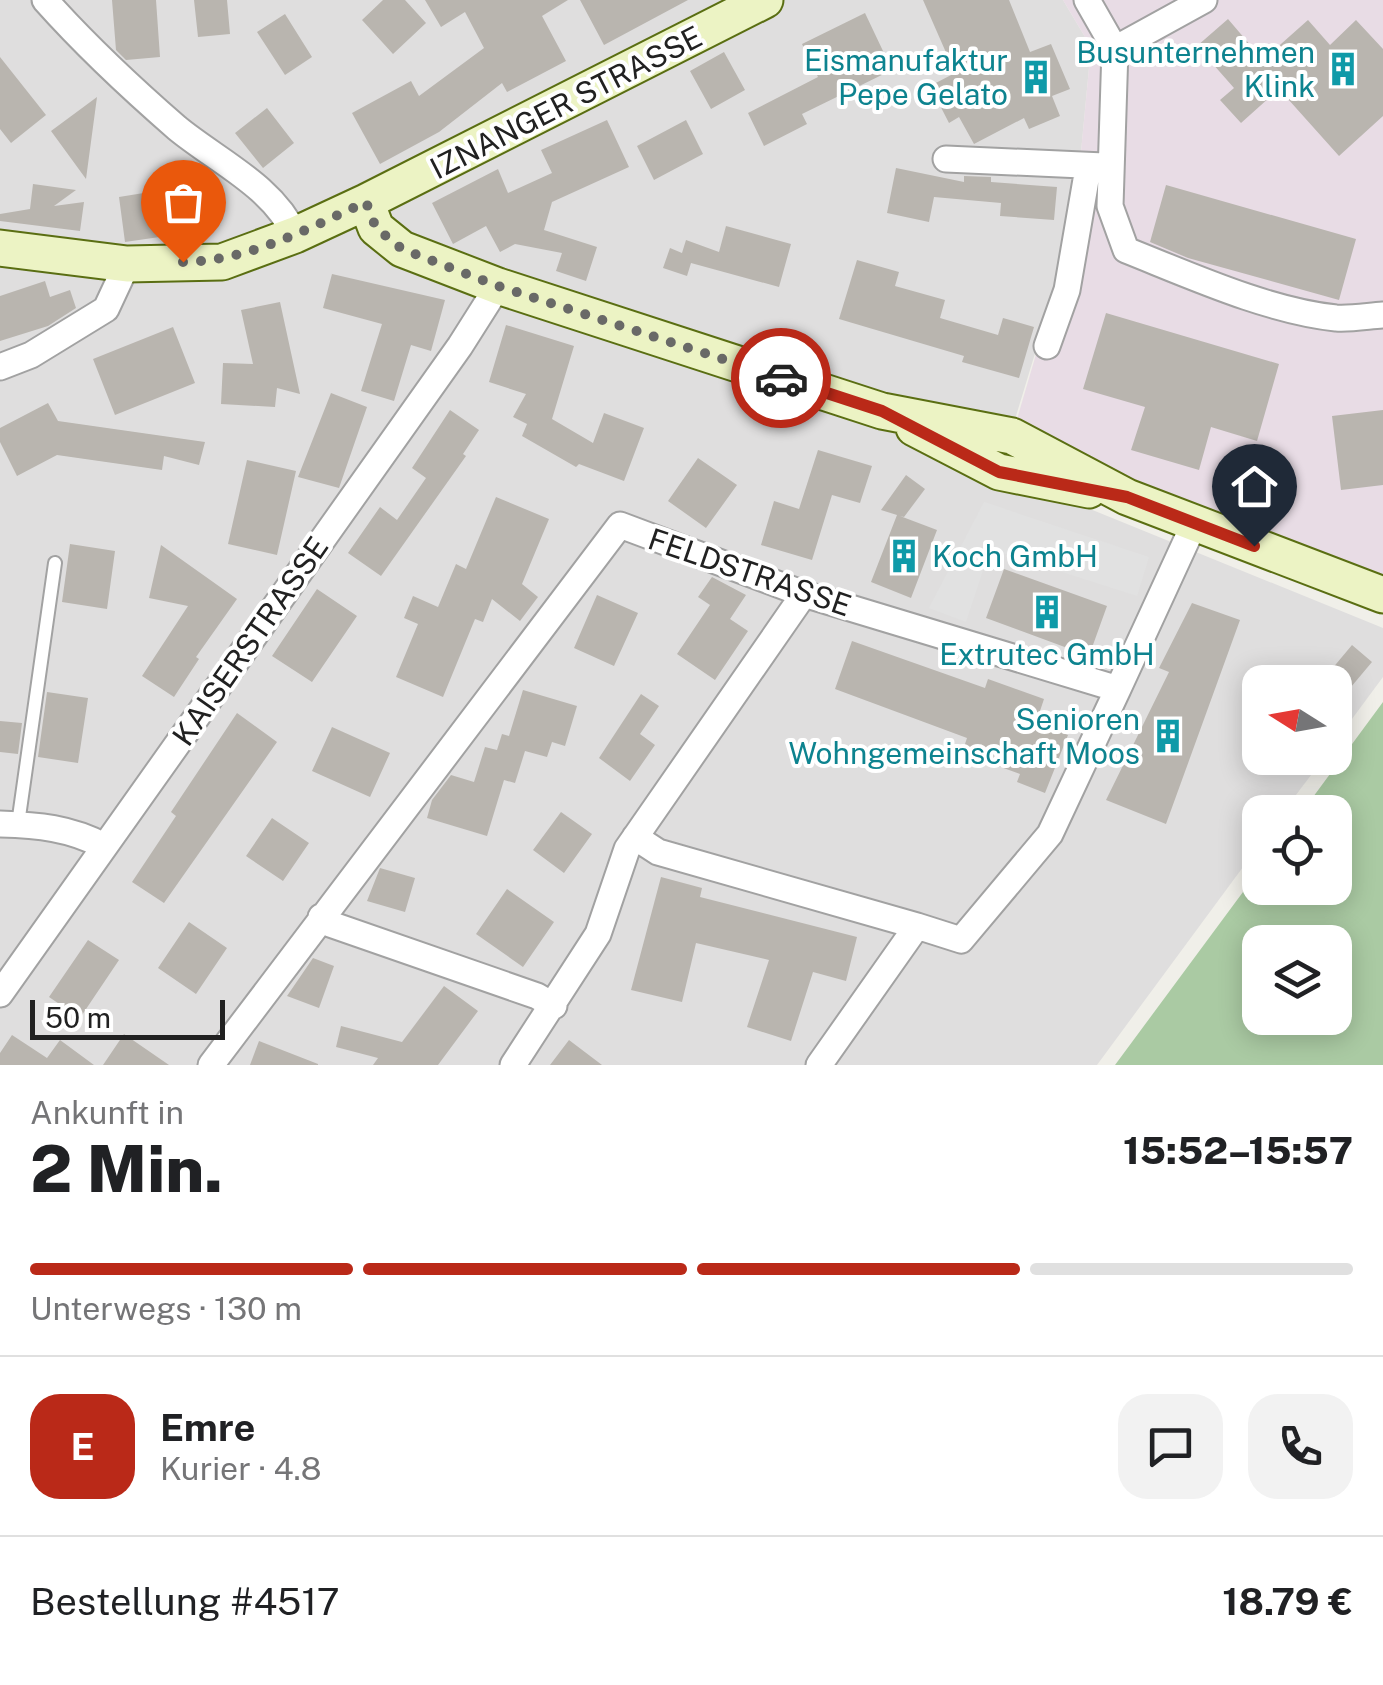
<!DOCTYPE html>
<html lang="de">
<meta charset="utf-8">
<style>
:root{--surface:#fff;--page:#f2f2f2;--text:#202124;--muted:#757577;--line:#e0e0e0;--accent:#ba2918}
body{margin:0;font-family:"Public Sans",sans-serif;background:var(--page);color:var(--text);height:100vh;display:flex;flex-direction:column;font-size:38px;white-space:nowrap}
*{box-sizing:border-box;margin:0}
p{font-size:32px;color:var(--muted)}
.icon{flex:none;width:55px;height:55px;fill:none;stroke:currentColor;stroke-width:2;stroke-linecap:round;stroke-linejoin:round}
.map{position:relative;height:1065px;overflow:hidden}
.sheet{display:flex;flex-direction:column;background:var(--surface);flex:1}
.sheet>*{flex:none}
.needle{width:65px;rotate:281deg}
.tools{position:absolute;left:1242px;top:665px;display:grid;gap:20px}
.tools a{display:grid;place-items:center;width:110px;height:110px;border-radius:20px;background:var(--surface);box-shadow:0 5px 25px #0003;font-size:50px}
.scale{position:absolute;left:30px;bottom:25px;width:195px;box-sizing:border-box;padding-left:10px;border:5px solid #212121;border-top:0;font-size:28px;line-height:35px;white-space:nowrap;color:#212121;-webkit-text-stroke:8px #fff;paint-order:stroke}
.pin{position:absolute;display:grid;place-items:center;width:85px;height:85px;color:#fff;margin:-102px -42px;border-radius:50% 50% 50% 0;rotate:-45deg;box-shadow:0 0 10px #0007}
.pin .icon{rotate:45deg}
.courier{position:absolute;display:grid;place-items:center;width:100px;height:100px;margin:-50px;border:8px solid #ba2918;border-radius:50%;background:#fff;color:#222;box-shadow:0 2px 12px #0007}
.summary em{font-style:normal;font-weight:800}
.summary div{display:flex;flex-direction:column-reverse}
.summary{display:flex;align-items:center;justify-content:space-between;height:170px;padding:0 30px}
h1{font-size:65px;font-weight:800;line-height:75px}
.bar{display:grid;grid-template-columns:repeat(4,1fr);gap:15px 10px;align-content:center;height:120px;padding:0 30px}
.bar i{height:12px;border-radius:8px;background:var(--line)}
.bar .on{background:var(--accent)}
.bar p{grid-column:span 4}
.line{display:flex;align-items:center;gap:25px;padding:0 30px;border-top:2px solid var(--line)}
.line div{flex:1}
.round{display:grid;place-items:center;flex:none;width:105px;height:105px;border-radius:30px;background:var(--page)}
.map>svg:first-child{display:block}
.residential{fill:#dfdede}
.industrial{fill:#e8dce5}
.forest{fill:#aacaa3;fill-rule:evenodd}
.parking{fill:#e1e1e1}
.building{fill:#b9b5af}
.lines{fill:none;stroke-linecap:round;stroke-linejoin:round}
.service-casing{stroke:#a2a2a2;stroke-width:16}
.minor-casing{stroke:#a2a2a2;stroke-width:29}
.secondary-casing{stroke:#5a6e12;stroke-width:39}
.service{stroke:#fff;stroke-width:12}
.minor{stroke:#fff;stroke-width:25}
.secondary{stroke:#ecf3c4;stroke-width:35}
.done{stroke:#696967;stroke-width:10;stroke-dasharray:0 18}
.route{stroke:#ba2918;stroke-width:12}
.labels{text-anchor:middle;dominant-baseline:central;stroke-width:8;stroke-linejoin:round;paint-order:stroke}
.culture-label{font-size:30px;fill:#0d838f;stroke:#fff;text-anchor:end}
.street-label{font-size:30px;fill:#212121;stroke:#fff}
</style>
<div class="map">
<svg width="1383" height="1065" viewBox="0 0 1383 1065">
<rect width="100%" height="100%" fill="#f0efe9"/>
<path class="residential" d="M 0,0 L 1063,0 L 1091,47 L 1074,225 L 999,472 L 1383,628 L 1383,677 L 1335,742 L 1335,682 L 1260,682 L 1260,758 L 1324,758 L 1283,812 L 1260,812 L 1260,844 L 1097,1065 L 0,1065 Z"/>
<path class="industrial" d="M 1063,0 L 1383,0 L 1383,578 L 1012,436 L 1074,225 L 1091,47 Z"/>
<path class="forest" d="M 1383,702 L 1383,1065 L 1115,1065 L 1260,869 L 1260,888 L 1335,888 L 1335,812 L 1302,812 ZM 1260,942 L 1335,942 L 1335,1018 L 1260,1018 Z"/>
<path class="parking" d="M 984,502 L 1149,557 L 1137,596 L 990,549 L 966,622 L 929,608 Z"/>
<path class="building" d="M 112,0 L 156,0 L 160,57 L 126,60 L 116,50 Z
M 194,0 L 227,0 L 230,34 L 198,37 Z
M 383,0 L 405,0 L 426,23 L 393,54 L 362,20 Z
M 425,0 L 568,0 L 542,16 L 566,61 L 507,92 L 502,83 L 439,132 L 380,164 L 352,113 L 411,81 L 419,96 L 484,48 L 465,12 L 441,27 Z
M 580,0 L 688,0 L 604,45 Z
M 923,0 L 1009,0 L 1030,52 L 1051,44 L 1070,89 L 1052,96 L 1060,116 L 1029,129 L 1024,118 L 974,144 L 959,117 L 949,123 L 930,86 L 955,73 Z
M 865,13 L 892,70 L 802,114 L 807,124 L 764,146 L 748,113 L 818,77 L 802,44 Z
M 285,14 L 312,57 L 285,75 L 257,32 Z
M 1228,19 L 1263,60 L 1308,20 L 1330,45 L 1356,20 L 1383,49 L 1383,116 L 1339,156 L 1279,89 L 1241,123 L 1220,100 L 1234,88 L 1197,46 Z
M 724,52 L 745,90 L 711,109 L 690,71 Z
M 0,57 L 46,115 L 11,143 L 0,129 Z
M 97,97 L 86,179 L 51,131 Z
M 267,108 L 294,143 L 263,168 L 235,133 Z
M 607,120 L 629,167 L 552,202 L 544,230 L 597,247 L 586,281 L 556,271 L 562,253 L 515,244 L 500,252 L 486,226 L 453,244 L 432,203 L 498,169 L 508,193 L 552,173 L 541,150 Z
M 686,120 L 703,154 L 654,180 L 637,146 Z
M 896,168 L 964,182 L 964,176 L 991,177 L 991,182 L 1057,187 L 1054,220 L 1000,216 L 1001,203 L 934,197 L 929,222 L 887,213 Z
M 201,176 L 208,230 L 125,242 L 119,197 L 156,191 L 155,182 Z
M 33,184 L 76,190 L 54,206 L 84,202 L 80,231 L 0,221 L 0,214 L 30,209 Z
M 1166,185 L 1356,239 L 1339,300 L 1188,258 L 1150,242 Z
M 726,226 L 791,244 L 779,287 L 691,263 L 687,276 L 663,268 L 670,248 L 682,253 L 686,240 L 719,252 Z
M 857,260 L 899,272 L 895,286 L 945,300 L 940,318 L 998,335 L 1003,318 L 1034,327 L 1019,378 L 962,362 L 964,356 L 839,319 Z
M 332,274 L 445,300 L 431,351 L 411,345 L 394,401 L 361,391 L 382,324 L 323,308 Z
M 45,281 L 50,297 L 70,290 L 76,308 L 48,326 L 0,341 L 0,296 Z
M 280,302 L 300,394 L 277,388 L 275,407 L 221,404 L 223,363 L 253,364 L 241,310 Z
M 1106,313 L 1279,364 L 1257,441 L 1211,427 L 1199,470 L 1131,450 L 1145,407 L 1083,389 Z
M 506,325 L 574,346 L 552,419 L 593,443 L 604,413 L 644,428 L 624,481 L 579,464 L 576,467 L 522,436 L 527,424 L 513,417 L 526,394 L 489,382 Z
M 173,327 L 195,383 L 115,415 L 93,359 Z
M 331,393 L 367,407 L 339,488 L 298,477 Z
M 48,403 L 58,421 L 205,442 L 199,465 L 164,456 L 162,470 L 57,455 L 17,476 L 0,442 L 0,428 Z
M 450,410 L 479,430 L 463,454 L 466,456 L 381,576 L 348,553 L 380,507 L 397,520 L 426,478 L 412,468 Z
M 1383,410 L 1383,485 L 1341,490 L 1332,416 Z
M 818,450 L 872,466 L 860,503 L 832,495 L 812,560 L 761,545 L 774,501 L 799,509 Z
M 698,458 L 737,485 L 706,528 L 668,501 Z
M 247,460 L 296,471 L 277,555 L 228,544 Z
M 906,475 L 925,489 L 904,517 L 900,516 L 937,530 L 911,598 L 871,582 L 897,515 L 881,510 Z
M 496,497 L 549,519 L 522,584 L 538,597 L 520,621 L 492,599 L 483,622 L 475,619 L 443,697 L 396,677 L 418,624 L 404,618 L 413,596 L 438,607 L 456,564 L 466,569 Z
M 70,544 L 115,551 L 107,609 L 62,602 Z
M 161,545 L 237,599 L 196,657 L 199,659 L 174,697 L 142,676 L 188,606 L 149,598 Z
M 1004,569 L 1107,606 L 1089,656 L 986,618 Z
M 712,577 L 746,595 L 730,619 L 748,631 L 715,680 L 677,654 L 710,605 L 698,597 Z
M 317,589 L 357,616 L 312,682 L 272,656 Z
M 597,595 L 638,613 L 614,666 L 574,648 Z
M 1192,603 L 1240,620 L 1166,824 L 1106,800 L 1169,672 L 1159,668 Z
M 852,641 L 985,688 L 988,679 L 1044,699 L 1036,723 L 1068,735 L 1045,793 L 1017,782 L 1020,774 L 962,753 L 967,738 L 835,689 Z
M 1352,645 L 1372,662 L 1335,706 L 1335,682 L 1321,682 Z
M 523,690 L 577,706 L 565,746 L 552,742 L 547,757 L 525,751 L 515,783 L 504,780 L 487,836 L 427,818 L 432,800 L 451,775 L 474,782 L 485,747 L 497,750 L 502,734 L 509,736 Z
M 47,692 L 88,698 L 78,763 L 38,757 Z
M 641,694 L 659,706 L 640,734 L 655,745 L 630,781 L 599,758 Z
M 237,713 L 277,742 L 164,903 L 132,882 L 176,816 L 171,812 Z
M 0,721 L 22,723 L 18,754 L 0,752 Z
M 332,727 L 390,753 L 370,797 L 312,771 Z
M 561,812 L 592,834 L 564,873 L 533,850 Z
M 272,818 L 309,843 L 283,881 L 246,856 Z
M 380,868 L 415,878 L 405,912 L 367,901 Z
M 661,877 L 702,888 L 700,897 L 857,937 L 846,981 L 813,972 L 791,1041 L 747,1027 L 769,960 L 696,943 L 682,1002 L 631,990 Z
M 507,889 L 554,922 L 523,967 L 476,934 Z
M 189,922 L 227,948 L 196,994 L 158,968 Z
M 88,940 L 119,960 L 80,1018 L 49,997 Z
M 313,958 L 334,966 L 319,1008 L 287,996 Z
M 444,986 L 478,1011 L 438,1065 L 373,1065 L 378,1058 L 336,1047 L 341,1026 L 402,1042 Z
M 124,1034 L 169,1065 L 103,1065 Z
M 12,1035 L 47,1058 L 60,1040 L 94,1065 L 0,1065 L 0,1053 Z
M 569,1040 L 602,1065 L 550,1065 Z
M 259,1041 L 318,1064 L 318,1065 L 250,1065 Z"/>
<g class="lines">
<g class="service-casing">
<path id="service" d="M 18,824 L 55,563"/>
</g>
<g class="minor-casing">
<path id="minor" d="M 45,0 C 86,46 131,88 177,128 C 217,161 273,186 295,235
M 1087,0 L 1115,49 L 1110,206 L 1126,250 C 1189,275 1268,311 1336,318 C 1351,319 1368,316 1383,315
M 1115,49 L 1204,0
M 946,159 L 1104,166
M 1047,346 L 1067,290 L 1088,168
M 0,367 L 31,355 L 106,309 L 127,264
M 0,824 C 38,825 70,828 104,846
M 635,837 L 658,852 L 917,926
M 321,917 L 330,924 L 537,996 L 554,1006
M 0,994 L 460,346 L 498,286
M 211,1065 L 620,525 L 804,594 L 1118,689 L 1195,522
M 513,1065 L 598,934 L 627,849 L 804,594
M 819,1065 L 917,926 L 961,940 L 1050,834 L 1118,689"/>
</g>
<g class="secondary-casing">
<path id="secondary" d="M 366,202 L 376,228 L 402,249 L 498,286 L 882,411 L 1012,436 L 1127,497 L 1383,595
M 0,248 L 127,264 L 222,262 L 295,235 L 366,202 L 765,0
M 914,428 L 999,472 L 1089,490"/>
</g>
<use href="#service" class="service"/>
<use href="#minor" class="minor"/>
<use href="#secondary" class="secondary"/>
</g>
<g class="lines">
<path class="done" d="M 183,262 C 249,261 307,229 366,202 L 376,228 L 402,249 L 498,286 L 781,378"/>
<path class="route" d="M 781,378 L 882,411 L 999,472 L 1127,497 L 1254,546"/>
</g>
<defs>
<g id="building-bare" transform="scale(2.7)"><path d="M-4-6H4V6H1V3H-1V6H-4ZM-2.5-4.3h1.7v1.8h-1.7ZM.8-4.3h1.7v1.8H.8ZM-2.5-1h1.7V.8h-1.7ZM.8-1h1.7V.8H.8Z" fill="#0f9aa8" stroke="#fff" stroke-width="2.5" paint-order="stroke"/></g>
</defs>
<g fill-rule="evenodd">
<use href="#building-bare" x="1343" y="69"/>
<use href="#building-bare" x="1036" y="77"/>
<use href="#building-bare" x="904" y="556"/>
<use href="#building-bare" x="1047" y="612"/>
<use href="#building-bare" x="1168" y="736"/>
</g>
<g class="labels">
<g class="culture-label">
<text x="1315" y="52">Busunternehmen<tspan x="1315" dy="34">Klink</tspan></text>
<text x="1008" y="60">Eismanufaktur<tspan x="1008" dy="34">Pepe Gelato</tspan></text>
<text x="932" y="556" text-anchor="start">Koch GmbH</text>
<text x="1047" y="654" text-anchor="middle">Extrutec GmbH</text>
<text x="1140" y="719">Senioren<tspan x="1140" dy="34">Wohngemeinschaft Moos</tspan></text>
</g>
<g class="street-label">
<text transform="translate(566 102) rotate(-27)">IZNANGER STRASSE</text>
<text transform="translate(750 572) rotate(19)">FELDSTRASSE</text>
<text transform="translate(250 641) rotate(-55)">KAISERSTRASSE</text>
</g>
</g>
</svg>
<div class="tools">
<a><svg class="needle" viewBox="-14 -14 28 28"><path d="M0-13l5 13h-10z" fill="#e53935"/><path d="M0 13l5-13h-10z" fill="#757577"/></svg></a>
<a><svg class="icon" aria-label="locate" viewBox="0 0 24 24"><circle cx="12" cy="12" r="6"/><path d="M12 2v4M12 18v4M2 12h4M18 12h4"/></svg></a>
<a><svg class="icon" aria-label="layers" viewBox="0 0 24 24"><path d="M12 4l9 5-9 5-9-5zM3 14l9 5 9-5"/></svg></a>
</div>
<div class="scale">50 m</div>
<div class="pin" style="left:183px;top:262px;background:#ea580c"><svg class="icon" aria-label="bag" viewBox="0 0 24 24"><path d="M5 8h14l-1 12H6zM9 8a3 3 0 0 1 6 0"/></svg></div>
<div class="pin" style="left:1254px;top:546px;background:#1f2937"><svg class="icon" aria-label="home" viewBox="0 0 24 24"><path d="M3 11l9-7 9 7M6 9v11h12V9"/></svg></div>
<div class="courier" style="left:781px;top:378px"><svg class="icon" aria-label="car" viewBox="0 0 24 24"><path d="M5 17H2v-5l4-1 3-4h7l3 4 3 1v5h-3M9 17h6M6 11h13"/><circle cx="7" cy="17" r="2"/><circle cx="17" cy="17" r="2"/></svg></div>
</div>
<section class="sheet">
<div class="summary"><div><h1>2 Min.</h1><p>Ankunft in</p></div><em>15:52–15:57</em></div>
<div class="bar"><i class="on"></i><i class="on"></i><i class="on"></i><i></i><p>Unterwegs · 130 m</p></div>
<div class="line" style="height:180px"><b class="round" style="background:var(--accent);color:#fff">E</b><div><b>Emre</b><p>Kurier · 4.8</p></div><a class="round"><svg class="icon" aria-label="chat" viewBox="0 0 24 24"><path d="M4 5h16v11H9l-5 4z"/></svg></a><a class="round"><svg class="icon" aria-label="phone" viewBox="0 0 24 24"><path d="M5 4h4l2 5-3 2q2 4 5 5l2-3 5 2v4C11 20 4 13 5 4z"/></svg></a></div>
<div class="line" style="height:130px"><div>Bestellung #4517</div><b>18.79 €</b></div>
</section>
